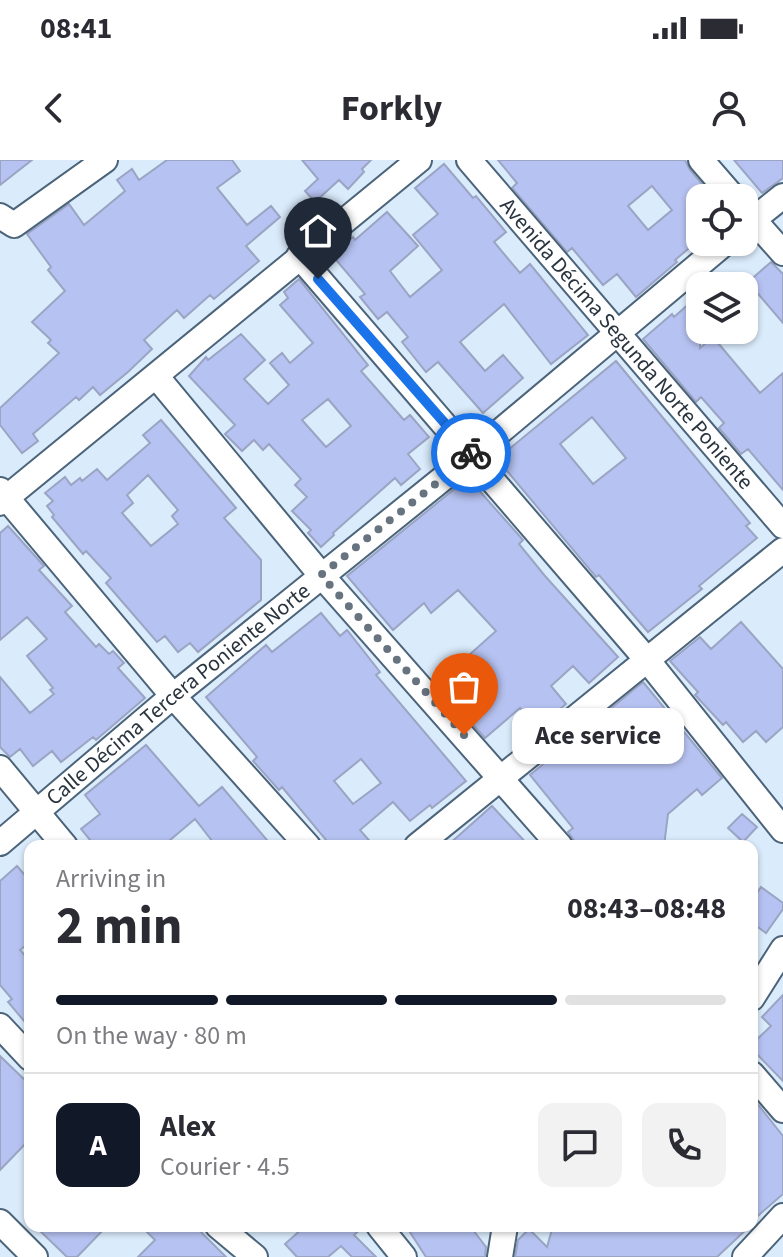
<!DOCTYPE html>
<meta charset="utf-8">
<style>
:root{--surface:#fff;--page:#f2f2f3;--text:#2b2b33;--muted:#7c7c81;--line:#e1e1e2;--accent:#111827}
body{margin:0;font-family:"Source Sans 3",sans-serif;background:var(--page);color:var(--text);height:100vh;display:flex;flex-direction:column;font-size:30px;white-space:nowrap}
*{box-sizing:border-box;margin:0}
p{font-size:26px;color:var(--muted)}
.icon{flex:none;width:44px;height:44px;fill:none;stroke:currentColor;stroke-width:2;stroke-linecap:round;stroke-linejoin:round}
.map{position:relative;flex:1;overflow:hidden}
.drawer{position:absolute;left:24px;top:680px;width:734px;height:392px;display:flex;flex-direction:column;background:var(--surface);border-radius:16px;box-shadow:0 2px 6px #0004}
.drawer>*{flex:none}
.fabs{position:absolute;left:686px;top:24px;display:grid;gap:16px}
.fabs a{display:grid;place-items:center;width:72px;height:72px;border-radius:16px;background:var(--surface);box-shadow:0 2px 6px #0004;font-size:40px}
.pin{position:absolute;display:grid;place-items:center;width:68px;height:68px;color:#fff;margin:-82px -34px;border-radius:50% 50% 50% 0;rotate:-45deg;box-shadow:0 0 8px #0007}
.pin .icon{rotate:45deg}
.courier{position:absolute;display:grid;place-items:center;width:80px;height:80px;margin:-40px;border:6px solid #1a73e8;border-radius:50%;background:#fff;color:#222;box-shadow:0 2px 10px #0007}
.bubble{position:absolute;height:56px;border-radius:16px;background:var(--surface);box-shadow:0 2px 6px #0004;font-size:26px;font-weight:700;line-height:56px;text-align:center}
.overview em{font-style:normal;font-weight:700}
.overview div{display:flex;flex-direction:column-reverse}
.overview{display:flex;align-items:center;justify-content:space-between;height:136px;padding:0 32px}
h1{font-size:52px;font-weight:700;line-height:60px}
.bar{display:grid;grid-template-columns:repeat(4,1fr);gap:12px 8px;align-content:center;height:96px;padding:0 32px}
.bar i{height:10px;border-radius:6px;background:var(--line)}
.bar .current{background:var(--accent)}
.bar p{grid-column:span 4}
.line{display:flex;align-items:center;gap:20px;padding:0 32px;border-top:2px solid var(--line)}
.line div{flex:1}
.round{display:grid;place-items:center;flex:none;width:84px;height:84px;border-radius:16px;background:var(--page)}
.status{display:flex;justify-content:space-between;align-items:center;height:56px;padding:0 40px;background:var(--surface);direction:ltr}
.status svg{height:22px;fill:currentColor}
header{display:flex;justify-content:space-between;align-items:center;height:104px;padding:0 32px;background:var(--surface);font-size:36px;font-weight:700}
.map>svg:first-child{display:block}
.building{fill:#b6c2f1;stroke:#9ba4c3;stroke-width:2;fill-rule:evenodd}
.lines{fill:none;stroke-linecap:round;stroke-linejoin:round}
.minor-casing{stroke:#4b647a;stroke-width:28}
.minor{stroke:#fff;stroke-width:24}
.done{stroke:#677480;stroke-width:8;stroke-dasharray:0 14.4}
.route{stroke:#1a73e8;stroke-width:10}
.labels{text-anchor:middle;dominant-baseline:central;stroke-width:6;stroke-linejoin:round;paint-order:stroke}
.street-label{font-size:22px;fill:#29343e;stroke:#daebfb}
</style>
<div class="status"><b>08:41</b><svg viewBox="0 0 49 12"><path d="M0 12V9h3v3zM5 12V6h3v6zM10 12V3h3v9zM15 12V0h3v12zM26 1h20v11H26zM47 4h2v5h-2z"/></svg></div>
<header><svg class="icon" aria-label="back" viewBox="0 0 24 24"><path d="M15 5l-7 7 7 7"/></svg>Forkly<svg class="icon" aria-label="person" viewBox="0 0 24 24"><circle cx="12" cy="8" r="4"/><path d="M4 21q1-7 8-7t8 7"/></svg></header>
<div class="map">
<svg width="783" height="1097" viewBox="0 0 783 1097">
<rect width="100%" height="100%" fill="#daebfb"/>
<path class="building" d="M 0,0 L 32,0 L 0,25 Z
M 167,0 L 232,0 L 240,11 L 217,28 L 247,65 L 271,46 L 280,57 L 246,86 L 259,101 L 214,139 L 210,135 L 184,158 L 177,150 L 144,180 L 152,189 L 128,212 L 100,235 L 93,227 L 79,240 L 76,237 L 33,274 L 38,281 L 22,293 L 0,265 L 0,248 L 59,193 L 48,183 L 51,180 L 32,162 L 65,131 L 48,110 L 51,107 L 27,74 L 69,44 L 84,65 L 125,31 L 117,20 L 132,9 L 139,20 Z
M 302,0 L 371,0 L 362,9 L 364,12 L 348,29 L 339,20 L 315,42 L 305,31 L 318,19 Z
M 498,0 L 685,0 L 690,10 L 714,38 L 700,38 L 700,79 L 675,100 L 677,102 L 636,137 L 617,114 L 603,125 L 572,88 L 567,92 L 512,28 L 517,23 ZM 652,26 L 672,50 L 648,70 L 628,46 Z
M 734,0 L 783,0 L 783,18 L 762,33 Z
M 444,4 L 473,38 L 476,36 L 506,72 L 494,82 L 520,113 L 530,104 L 588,175 L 551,204 L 504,144 L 460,182 L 485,211 L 503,195 L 523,218 L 483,253 L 438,202 L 426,212 L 402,182 L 408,177 L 387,152 L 378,159 L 360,137 L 365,134 L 332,95 L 353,77 L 355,80 L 387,52 L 418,86 L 390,111 L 410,137 L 442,110 L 413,75 L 438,54 L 415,28 Z
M 308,43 L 318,57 L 302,69 L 292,55 Z
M 771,102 L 783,114 L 783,163 L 748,122 Z
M 299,119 L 368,205 L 361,211 L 404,260 L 410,255 L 429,277 L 408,294 L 420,309 L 401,325 L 395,318 L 333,373 L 334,375 L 321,387 L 308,373 L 311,370 L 292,351 L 307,337 L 295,325 L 301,319 L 269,284 L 263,290 L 254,280 L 242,291 L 225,274 L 235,265 L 189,216 L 206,197 L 208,200 L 241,174 L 265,200 L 244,219 L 268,244 L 289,225 L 270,203 L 282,193 L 290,203 L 313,183 L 280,145 L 288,138 L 284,132 ZM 328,239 L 351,266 L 326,287 L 302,260 Z
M 700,134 L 700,188 L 713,177 L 760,233 L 783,213 L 783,330 L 748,289 L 741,294 L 719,268 L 724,263 L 701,237 L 696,242 L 643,179 L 672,154 L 674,157 Z
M 616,201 L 750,363 L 746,366 L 757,378 L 699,426 L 702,429 L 648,472 L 599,415 L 596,417 L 497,299 ZM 592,257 L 626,298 L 593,324 L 560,284 Z
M 161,260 L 236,348 L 224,358 L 261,400 L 261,440 L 198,492 L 190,483 L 178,492 L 165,476 L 157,482 L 106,423 L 111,418 L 86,391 L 83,394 L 52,357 L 54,355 L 47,346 L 53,341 L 45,333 L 65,317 L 71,325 L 80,318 L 82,321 L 97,309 L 107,320 L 150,283 L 143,275 ZM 148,315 L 178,350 L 172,356 L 178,364 L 151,386 L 122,353 L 133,343 L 127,335 Z
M 468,318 L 523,380 L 519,384 L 545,416 L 618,497 L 589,523 L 573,506 L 551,526 L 566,544 L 538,568 L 520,548 L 485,578 L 459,549 L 481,530 L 459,504 L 496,471 L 458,430 L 431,453 L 424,443 L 393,470 L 347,416 Z
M 8,366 L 44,406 L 39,410 L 72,446 L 65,452 L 96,487 L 99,484 L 109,494 L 113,491 L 124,503 L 118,508 L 145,538 L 96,580 L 93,577 L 61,602 L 52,591 L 33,606 L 20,589 L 10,597 L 0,587 L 0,517 L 30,553 L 54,534 L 50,530 L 53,528 L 27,496 L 47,479 L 27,457 L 0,480 L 0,373 Z
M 321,453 L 340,476 L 347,470 L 380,512 L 376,515 L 466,621 L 432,648 L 430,645 L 410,661 L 393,642 L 360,670 L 374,686 L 331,686 L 282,627 L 279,630 L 253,601 L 257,597 L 206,537 L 266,485 L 272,492 ZM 361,599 L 381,623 L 353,644 L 334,621 Z
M 741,462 L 783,509 L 783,567 L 766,582 L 756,571 L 743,582 L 726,562 L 723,565 L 695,535 L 698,532 L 670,501 L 700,477 L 711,489 Z
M 643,522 L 722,618 L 702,635 L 697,629 L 668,654 L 664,686 L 578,686 L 568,672 L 573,668 L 530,615 Z
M 146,585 L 199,646 L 222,627 L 272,686 L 216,686 L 195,659 L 163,686 L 95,686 L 81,669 L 100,654 L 85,635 Z
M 492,646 L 529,686 L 447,686 Z
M 742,654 L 757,667 L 743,682 L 728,668 Z
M 17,706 L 30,721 L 30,782 L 20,790 L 30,801 L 30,868 L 8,842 L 12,839 L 0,825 L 0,721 Z
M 761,727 L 783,743 L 783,749 L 766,773 L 752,763 L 752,740 Z
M 783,835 L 783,921 L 752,889 L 752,884 L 771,866 L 762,857 Z
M 0,896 L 30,925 L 30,979 L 0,1010 Z
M 752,937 L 783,976 L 783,1034 L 752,1061 Z
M 35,1066 L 107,1066 L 77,1097 L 67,1097 Z
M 141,1066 L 195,1066 L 226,1097 L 138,1097 L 155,1080 Z
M 305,1066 L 364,1066 L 354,1075 L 376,1097 L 352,1097 L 341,1086 L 328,1097 L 297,1097 L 285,1084 Z
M 406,1066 L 470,1066 L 486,1087 L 485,1097 L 426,1097 Z
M 553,1066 L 750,1066 L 717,1097 L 515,1097 L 518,1080 L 529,1069 L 547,1087 Z"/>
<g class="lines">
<g class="minor-casing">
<g id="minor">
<path id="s1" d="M 469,0 L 783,366"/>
<path d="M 701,0 L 734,38"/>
<path d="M 744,49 L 783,93"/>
<path d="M 0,56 L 14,65 L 105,0"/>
<path d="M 744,67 L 783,36"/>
<path d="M 299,96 L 648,501 L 783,670"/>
<path d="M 156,216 L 321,415 L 560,686"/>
<path d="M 0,330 L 173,536 L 308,686"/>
<path d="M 0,343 L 419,0"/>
<path d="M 0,608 L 65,686"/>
<path id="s2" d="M 0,683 L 173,536 L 472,295 L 726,82"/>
<path d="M 417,686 L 783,390"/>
<path d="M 752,838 L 783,789"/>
<path d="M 0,866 L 30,898"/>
<path d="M 752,914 L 783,950"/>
<path d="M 0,1062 L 35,1097"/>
<path d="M 218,1066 L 255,1097"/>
<path d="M 379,1066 L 404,1097"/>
<path d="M 500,1097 L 505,1066"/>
<path d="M 745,1097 L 783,1056"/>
</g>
</g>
<use href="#minor" class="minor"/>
</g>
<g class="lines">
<path class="done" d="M 464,575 L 321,415 L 472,295 L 471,293"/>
<path class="route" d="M 318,119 L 471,293"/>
</g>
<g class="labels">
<g class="street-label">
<text stroke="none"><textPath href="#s1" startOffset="242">Avenida Décima Segunda Norte Poniente</textPath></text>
<text stroke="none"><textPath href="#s2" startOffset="232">Calle Décima Tercera Poniente Norte</textPath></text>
</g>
</g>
</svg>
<div class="fabs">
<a><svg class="icon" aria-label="locate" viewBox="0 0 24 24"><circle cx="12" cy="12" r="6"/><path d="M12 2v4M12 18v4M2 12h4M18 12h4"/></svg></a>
<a><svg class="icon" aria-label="layers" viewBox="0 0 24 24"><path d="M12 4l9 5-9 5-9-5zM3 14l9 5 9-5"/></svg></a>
</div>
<div class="pin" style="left:464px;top:575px;background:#ea580c"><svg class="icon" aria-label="bag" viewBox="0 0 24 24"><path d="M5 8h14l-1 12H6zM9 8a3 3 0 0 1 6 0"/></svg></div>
<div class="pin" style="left:318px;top:119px;background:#1f2937"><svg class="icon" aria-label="home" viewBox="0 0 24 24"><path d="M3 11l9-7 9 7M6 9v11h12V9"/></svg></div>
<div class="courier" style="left:471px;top:293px"><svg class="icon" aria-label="bike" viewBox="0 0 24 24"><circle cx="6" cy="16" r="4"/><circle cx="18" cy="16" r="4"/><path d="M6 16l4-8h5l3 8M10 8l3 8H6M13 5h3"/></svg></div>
<div class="bubble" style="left:512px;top:548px;width:172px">Ace service</div>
<section class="drawer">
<div class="overview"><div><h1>2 min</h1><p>Arriving in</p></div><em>08:43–08:48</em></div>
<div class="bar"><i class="current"></i><i class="current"></i><i class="current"></i><i></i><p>On the way · 80 m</p></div>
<div class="line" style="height:144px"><b class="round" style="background:var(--accent);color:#fff">A</b><div><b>Alex</b><p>Courier · 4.5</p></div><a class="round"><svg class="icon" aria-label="chat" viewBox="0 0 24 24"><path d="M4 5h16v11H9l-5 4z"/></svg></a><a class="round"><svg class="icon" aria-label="phone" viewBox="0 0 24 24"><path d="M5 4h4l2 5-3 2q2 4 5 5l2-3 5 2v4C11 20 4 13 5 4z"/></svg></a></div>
</section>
</div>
